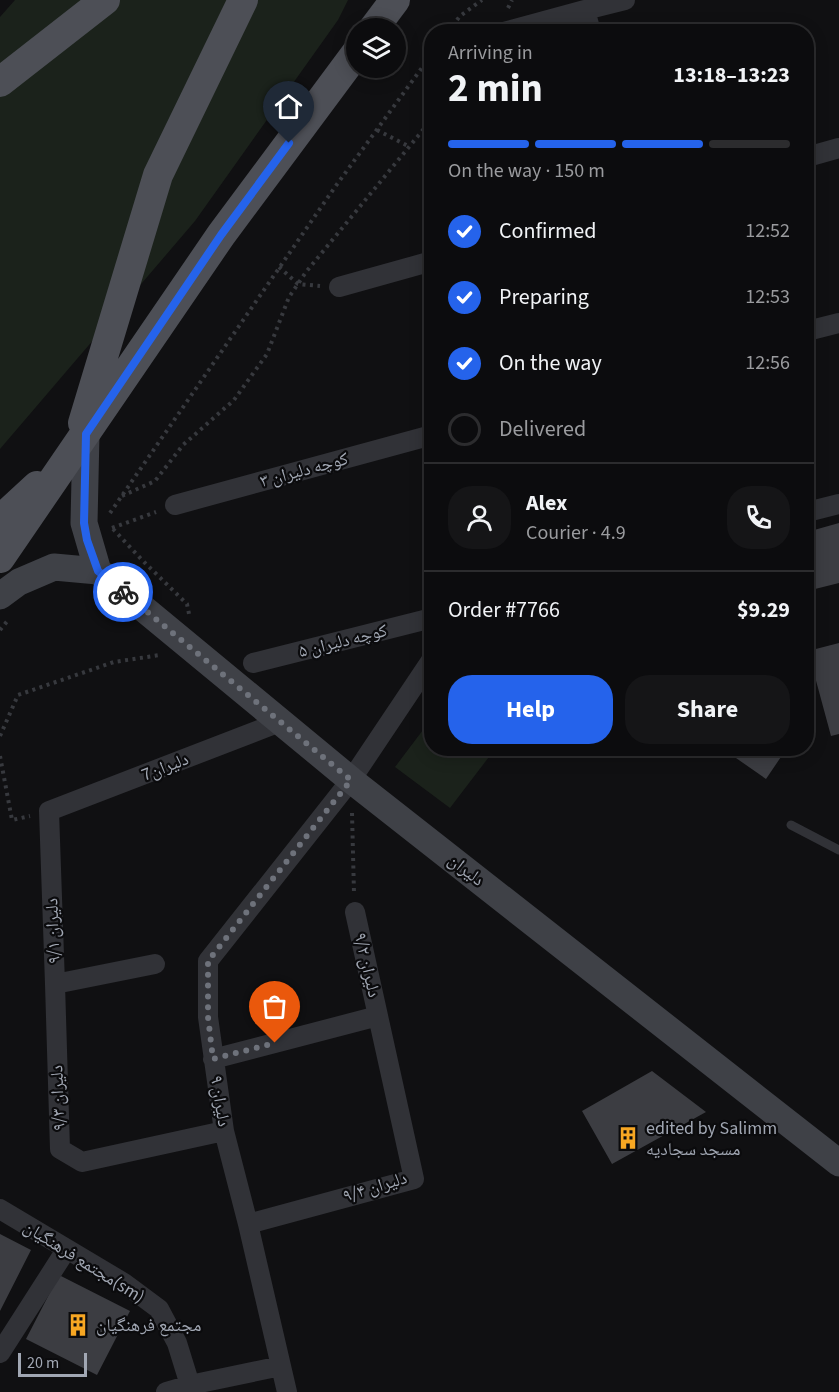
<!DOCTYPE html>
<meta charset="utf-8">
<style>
:root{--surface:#0c0c0e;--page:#151517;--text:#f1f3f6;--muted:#9a9b9e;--line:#2c2c2e;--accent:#2563eb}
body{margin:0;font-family:"Source Sans 3","Noto Naskh Arabic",sans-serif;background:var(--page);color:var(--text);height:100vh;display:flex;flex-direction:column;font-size:22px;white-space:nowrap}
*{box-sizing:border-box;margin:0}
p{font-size:20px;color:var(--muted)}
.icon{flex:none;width:33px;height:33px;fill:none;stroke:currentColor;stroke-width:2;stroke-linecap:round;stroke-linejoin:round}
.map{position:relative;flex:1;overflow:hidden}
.side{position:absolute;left:424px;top:24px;width:390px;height:732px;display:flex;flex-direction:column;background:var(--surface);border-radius:24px;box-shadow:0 3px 15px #0003,0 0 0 2px var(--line)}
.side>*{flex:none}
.controls{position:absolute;left:346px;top:18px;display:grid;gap:12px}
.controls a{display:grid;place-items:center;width:60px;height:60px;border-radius:50%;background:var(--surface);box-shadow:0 3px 15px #0003,0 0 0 2px var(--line);font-size:30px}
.scale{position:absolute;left:18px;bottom:15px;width:69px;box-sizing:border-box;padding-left:6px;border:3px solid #a1a7b3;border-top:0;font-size:16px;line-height:21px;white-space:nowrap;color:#a1a7b3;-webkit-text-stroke:4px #0b0b0d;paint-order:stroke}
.pin{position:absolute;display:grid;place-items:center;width:51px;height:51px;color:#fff;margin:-62px -26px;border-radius:50% 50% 50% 0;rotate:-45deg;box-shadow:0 0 6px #0007}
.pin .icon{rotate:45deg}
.courier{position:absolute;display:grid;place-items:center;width:60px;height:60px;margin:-30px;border:4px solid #2563eb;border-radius:50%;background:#fff;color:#222;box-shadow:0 2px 8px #0007}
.headline em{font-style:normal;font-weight:700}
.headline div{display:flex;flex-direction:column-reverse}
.headline{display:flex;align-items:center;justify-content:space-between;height:102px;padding:0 24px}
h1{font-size:39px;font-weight:700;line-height:45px}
.bar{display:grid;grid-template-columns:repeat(4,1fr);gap:9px 6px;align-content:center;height:72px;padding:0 24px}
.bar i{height:8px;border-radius:4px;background:var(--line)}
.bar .active{background:var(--accent)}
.bar p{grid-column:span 4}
.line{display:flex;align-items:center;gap:15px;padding:0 24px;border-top:2px solid var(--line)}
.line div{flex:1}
.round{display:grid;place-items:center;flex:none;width:63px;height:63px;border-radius:24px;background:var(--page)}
ol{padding:0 24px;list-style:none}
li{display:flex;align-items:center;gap:18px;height:66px}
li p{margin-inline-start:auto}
li .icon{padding:6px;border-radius:50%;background:var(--accent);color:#fff;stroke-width:4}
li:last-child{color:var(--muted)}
li i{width:33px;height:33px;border:3px solid var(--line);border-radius:50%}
.action{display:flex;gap:12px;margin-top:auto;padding:12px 24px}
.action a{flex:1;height:69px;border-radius:24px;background:var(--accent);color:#fff;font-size:24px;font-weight:700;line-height:69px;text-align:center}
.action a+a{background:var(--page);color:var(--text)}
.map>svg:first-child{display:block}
.green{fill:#1b221b}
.building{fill:#3c3d42}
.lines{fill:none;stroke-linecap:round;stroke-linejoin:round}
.path{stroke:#37393e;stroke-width:4;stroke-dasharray:3 4.5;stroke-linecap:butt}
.lane{stroke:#313237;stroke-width:9}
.street{stroke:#313237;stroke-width:20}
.secondary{stroke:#3f4147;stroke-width:27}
.primary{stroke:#4d4f56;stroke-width:30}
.done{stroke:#6e727b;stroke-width:6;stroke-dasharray:0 10.8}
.route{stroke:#2563eb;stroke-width:8}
.labels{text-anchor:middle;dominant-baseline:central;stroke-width:4.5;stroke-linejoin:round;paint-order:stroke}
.street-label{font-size:18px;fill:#a1a7b3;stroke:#0b0b0d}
.poi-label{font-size:18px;fill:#a1a7b3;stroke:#0b0b0d;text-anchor:start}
</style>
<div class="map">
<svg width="839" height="1392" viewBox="0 0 839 1392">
<rect width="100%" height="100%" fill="#101012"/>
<path class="green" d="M 15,0 L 348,0 L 338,20 L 195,221 L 0,449 L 0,17 Z
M 432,718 L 432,748 L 495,749 L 450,808 L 395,767 Z"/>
<path class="building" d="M 839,523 L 839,583 L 807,591 L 807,532 Z
M 839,643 L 839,734 L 831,736 L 808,651 Z
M 728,748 L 787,748 L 766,779 L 726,751 Z
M 652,1071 L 706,1112 L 612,1164 L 582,1111 Z
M 0,1234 L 31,1250 L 0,1311 Z
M 59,1275 L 130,1311 L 97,1375 L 26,1339 Z"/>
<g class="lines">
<path class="path" d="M 508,8 L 512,0
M 448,32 L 460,16 L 482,0
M 377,130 L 410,147
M 279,267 L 298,284 L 320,286
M 122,496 L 155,481 L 183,445 L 234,400 L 267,354 L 289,297 L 306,272 L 432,119
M 110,513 L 335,187 L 432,54
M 112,528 L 156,512
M 113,529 L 144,562 L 187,604 L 189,614
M 0,630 L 9,619
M 0,736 L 18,695 L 114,662 L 160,655
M 0,756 L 12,820 L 30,816
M 352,813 L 354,893"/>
<path class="lane" d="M 791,825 L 839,850"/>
<path class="street" d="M 585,10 L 625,0
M 504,32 L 585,10 L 591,32
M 807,157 L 839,148
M 339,287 L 432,261
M 807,331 L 839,323
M 175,505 L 432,435
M 807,512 L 839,504
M 253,663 L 432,618
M 155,964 L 55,984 L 49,811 L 280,722
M 55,984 L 60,1149 L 82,1162 L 224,1131
M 213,1059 L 378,1016 L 355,912
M 0,1209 L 124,1283 L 159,1309 L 177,1343 L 190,1385
M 248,1224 L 414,1179 L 378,1016
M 0,1353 L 66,1250
M 166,1392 L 190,1385 L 281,1366
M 287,1392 L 248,1224 L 224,1131 L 208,1017 L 208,961 L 351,780 L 432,659"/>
<path class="secondary" d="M 86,434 L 84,523 L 98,571 L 351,780 L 839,1163
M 0,596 L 19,582 L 54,567 L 98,571"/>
<path class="primary" d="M 374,28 L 395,0
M 0,82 L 105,0
M 83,423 L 158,175 L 243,0
M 0,520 L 37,486
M 0,558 L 221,235 L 357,52"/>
</g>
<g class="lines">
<path class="done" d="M 123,592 L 351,780 L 208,961 L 208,1017 L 213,1059 L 275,1043"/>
<path class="route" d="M 123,592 L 98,571 L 87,540 L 84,523 L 86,434 L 221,235 L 289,143"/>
</g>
<defs>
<g id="building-bare" transform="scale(1.8)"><path d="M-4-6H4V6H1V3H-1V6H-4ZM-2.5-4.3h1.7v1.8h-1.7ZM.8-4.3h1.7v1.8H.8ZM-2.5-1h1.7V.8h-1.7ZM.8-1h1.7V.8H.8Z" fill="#f7a723" stroke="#0b0b0d" stroke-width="2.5" paint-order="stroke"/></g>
</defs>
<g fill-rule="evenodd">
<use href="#building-bare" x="628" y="1138"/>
<use href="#building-bare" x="78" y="1325"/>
</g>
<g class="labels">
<g class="street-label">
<text transform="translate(304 470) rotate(-15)">کوچه دلیران ۳</text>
<text transform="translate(343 641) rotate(-14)">کوچه دلیران ۵</text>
<text transform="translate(165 767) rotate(-21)">دلیران7</text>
<text transform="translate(466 870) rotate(38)">دلیران</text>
<text transform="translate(53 931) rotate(-92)">دلیران ۹/۱</text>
<text transform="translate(367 965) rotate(77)">دلیران ۹/۲</text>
<text transform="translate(58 1098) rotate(-92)">دلیران ۹/۳</text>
<text transform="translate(220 1101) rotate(81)">دلیران ۹</text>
<text transform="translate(375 1187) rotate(-17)">دلیران ۹/۴</text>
<text transform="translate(84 1262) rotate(32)">مجتمع فرهنگیان(sm)</text>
</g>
<g class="poi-label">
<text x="646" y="1128">edited by Salimm<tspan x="646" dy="21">مسجد سجادیه</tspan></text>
<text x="96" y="1325">مجتمع فرهنگیان</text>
</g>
</g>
</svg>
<div class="controls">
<a><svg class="icon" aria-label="layers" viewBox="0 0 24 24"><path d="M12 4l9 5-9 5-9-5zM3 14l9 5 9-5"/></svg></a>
</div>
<div class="scale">20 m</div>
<div class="pin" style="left:275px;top:1043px;background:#ea580c"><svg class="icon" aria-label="bag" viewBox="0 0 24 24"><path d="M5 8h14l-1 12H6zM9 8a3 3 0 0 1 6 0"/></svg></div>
<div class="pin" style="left:289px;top:143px;background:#1f2937"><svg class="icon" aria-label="home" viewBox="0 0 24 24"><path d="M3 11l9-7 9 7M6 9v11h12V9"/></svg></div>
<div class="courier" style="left:123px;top:592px"><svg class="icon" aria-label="bike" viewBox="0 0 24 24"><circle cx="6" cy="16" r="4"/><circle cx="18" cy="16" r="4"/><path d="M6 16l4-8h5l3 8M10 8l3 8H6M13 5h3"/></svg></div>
<section class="side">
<div class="headline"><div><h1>2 min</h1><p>Arriving in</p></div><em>13:18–13:23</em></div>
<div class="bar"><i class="active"></i><i class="active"></i><i class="active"></i><i></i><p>On the way · 150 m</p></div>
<ol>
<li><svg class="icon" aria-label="check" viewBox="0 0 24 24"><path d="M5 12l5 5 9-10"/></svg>Confirmed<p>12:52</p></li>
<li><svg class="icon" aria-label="check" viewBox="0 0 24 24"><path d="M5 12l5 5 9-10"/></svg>Preparing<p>12:53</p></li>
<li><svg class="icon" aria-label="check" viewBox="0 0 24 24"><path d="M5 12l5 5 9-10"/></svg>On the way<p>12:56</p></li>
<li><i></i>Delivered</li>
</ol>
<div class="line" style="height:108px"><a class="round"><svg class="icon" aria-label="person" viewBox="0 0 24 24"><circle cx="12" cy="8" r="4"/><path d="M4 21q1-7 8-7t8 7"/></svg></a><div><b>Alex</b><p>Courier · 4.9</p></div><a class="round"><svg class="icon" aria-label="phone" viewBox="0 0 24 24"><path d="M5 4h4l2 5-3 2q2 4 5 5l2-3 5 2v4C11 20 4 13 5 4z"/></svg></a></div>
<div class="line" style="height:78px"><div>Order #7766</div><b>$9.29</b></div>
<div class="action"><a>Help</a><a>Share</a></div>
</section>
</div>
